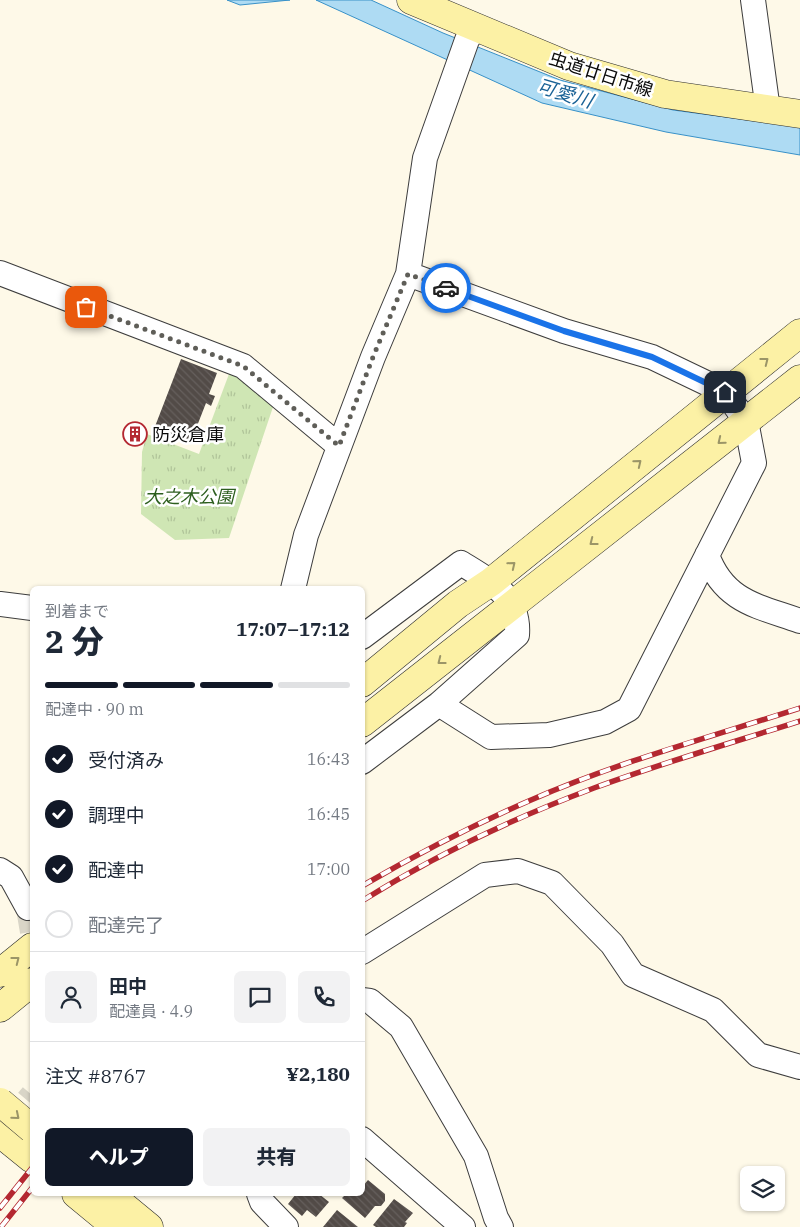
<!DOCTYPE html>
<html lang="ja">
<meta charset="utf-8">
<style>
:root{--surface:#fff;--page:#f2f2f3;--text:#1f2937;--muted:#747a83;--line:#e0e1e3;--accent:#111827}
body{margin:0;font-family:"IBM Plex Serif","Noto Sans JP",serif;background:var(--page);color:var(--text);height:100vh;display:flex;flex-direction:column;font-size:19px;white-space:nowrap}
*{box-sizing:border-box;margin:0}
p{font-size:16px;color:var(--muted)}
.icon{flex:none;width:28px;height:28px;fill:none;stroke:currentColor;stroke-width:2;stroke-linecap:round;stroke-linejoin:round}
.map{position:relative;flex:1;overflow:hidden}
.sheet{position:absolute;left:30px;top:586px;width:335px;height:610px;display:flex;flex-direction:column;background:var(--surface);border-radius:8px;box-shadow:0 1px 4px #0004}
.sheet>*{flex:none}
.tools{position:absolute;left:740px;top:1166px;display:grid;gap:10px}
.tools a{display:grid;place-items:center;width:45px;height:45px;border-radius:8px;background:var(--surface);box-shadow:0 1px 4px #0004;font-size:25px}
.pin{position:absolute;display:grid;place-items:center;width:42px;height:42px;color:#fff;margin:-21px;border-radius:10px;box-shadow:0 2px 8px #0006}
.courier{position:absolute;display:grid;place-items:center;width:50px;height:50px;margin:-25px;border:4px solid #1a73e8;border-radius:50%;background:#fff;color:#222;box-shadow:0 1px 6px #0007}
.head em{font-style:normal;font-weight:800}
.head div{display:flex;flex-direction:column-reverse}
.head{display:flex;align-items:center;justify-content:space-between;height:85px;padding:0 15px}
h1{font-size:32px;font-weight:800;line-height:38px}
.bar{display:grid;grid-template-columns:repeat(4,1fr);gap:8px 5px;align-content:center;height:60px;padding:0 15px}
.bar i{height:6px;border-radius:4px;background:var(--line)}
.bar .active{background:var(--accent)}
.bar p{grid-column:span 4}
.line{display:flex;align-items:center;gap:12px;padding:0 15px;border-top:1px solid var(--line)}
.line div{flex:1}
.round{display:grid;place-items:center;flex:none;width:52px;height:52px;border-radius:8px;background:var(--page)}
ol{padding:0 15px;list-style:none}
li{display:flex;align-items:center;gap:15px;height:55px}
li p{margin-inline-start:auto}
li .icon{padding:5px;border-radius:50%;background:var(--accent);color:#fff;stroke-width:4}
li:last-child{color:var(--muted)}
li i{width:28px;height:28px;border:2px solid var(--line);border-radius:50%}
.action{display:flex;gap:10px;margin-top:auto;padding:10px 15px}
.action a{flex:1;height:58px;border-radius:8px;background:var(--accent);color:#fff;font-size:20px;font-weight:800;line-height:58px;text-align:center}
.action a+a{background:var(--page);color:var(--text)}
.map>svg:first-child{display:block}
.grass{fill:url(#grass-tufts)}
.water{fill:#aedbf3;stroke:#3891c8}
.building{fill:url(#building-back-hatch)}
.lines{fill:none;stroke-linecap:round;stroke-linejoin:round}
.street-tunnel{stroke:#d9d5c7;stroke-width:24;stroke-dasharray:24 12;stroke-linecap:butt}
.street-casing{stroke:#3d3d3d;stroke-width:26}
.secondary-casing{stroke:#2c2c2c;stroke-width:29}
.street{stroke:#fff;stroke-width:24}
.secondary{stroke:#fcf1a5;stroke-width:28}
.rail-casing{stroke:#b42831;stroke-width:5.5}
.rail{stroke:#fff;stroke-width:4;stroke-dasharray:11;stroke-linecap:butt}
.secondary-bridge-casing{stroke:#2c2c2c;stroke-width:29;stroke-linecap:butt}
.secondary-bridge{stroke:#fcf1a5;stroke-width:28}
.oneway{stroke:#9b9567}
.done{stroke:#5f5e58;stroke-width:5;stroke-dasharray:0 9}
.route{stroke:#1a73e8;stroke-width:6}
.labels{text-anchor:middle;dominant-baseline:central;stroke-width:5;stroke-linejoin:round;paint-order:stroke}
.street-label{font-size:18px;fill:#0a0a0a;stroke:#fff}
.poi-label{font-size:18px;fill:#0a0a0a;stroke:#fff;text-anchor:start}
.park-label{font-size:18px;font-style:italic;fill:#2c5e1e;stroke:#fff}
.water-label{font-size:19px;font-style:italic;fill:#196296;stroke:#fff}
</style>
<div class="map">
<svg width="800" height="1227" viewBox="0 0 800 1227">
<defs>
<pattern id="grass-tufts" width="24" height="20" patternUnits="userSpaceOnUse" patternTransform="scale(1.25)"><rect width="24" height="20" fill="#cfe6b4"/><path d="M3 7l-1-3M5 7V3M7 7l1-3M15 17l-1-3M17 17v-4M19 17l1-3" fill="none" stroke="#b0c499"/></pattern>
<pattern id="building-back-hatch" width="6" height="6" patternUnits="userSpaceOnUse" patternTransform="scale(1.25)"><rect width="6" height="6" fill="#524b47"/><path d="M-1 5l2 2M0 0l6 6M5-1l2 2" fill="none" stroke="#66605d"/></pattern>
</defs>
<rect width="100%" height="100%" fill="#fef9e8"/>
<path class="grass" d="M 229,374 L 236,376 L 273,407 L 229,538 L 175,540 L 141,514 L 142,452 L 147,434 L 199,454 Z"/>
<path class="water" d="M 227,0 L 290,0 L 240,5 Z
M 316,0 L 371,0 L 443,33 L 560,80 L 673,110 L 800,127 L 800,155 L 666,132 L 542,103 Z"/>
<path class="building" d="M 181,359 L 217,373 L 209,394 L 215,396 L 211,406 L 206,403 L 190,444 L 154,429 Z
M 132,431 L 140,433 L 139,438 L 131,435 Z
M 368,1180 L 385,1194 L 385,1201 L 381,1206 L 375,1206 L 365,1218 L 342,1198 L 346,1194 L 362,1194 L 362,1187 Z
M 296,1194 L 319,1194 L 329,1202 L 316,1217 L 307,1210 L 302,1216 L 288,1204 Z
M 394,1199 L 413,1213 L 405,1222 L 407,1223 L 404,1227 L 376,1227 L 373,1225 Z
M 337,1210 L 358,1227 L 323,1227 Z"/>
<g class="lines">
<path class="street-tunnel" d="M 28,908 L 32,932
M 4,1128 L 32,1095"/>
<g class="street-casing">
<path id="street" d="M 753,0 L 768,110
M 0,273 L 243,366 L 339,446
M 408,274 L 564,331 L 652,357 L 725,392 L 746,421 L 754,463 L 629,709 L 605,722 L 549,735 L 491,737 L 439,704
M 707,555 C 724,602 758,606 800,621
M 293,589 L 306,535 L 373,357 L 408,274 L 425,158 L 467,40 L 475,27
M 0,604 L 32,608
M 362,637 L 461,563 C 490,581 520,596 517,635 L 439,704 L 362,762
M 0,870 L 11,877 L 28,908
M 362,952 L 485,875 L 518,871 L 552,883 L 612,944 L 633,975 L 713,1010 L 758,1055 L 800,1067
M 362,1000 L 370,1001 L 401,1027 L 476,1156 L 496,1218 L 501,1227
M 362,1139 L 463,1227
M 259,1194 L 262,1202 L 286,1227"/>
</g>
<g class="secondary-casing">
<path id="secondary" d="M 411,0 L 569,66 L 665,94 L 800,114
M 362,683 L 458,604 L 491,582 L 800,333
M 362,723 L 800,379
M 0,973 L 32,947
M 0,1008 L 32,982
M 0,1133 L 32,1159
M 76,1194 L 116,1227
M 109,1194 L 149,1227"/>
</g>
<use href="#street" class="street"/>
<use href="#secondary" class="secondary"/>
<g class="rail-casing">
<path id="rail" d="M 362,886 C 417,854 473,825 531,800 C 618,762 710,737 800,708
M 362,901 C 435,855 514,818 594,788 C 662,763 731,743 800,721
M 0,1208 L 32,1168
M 1,1227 L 32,1188"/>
</g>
<use href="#rail" class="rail"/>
<g class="secondary-bridge-casing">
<path id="secondary-bridge" d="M 0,1102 L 32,1129"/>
</g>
<use href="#secondary-bridge" class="secondary-bridge"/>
</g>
<defs><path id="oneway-chevron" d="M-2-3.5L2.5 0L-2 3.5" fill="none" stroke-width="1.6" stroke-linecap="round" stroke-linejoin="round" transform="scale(1.25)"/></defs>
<g class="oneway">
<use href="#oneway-chevron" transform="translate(765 361) rotate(-38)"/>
<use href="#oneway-chevron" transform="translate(721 441) rotate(141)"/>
<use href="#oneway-chevron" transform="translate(638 463) rotate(-39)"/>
<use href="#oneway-chevron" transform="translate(593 542) rotate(142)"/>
<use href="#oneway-chevron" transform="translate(512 565) rotate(-39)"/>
<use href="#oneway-chevron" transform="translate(441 661) rotate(142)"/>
<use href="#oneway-chevron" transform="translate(16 960) rotate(-38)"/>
<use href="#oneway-chevron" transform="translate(16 1116) rotate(40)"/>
</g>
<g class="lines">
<path class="done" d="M 86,307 L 243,366 L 339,446 L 373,357 L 408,274 L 446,288"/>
<path class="route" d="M 446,288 L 564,331 L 652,357 L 725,392"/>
</g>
<defs>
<g id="building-ring" transform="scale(1.25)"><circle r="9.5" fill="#fff" stroke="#b42831" stroke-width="1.5"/><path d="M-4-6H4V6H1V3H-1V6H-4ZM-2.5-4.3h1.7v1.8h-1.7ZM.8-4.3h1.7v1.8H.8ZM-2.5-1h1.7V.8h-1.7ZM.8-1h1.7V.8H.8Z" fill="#b42831"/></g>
</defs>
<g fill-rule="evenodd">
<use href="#building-ring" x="135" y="434"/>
</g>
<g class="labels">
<g class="street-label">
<text transform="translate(601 74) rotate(18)">虫道廿日市線</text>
</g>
<g class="poi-label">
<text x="152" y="434">防災倉庫</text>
</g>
<g class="park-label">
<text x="189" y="496">大之木公園</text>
</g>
<g class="water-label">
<text transform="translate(565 93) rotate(17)">可愛川</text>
</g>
</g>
</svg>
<div class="tools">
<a><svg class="icon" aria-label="layers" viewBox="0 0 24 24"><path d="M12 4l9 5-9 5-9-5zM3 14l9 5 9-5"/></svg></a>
</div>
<div class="pin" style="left:86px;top:307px;background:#ea580c"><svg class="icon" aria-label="bag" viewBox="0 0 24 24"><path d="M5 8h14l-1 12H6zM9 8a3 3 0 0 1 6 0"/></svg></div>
<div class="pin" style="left:725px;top:392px;background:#1f2937"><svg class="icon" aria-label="home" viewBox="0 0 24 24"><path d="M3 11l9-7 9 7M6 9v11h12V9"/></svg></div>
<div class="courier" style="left:446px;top:288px"><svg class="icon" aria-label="car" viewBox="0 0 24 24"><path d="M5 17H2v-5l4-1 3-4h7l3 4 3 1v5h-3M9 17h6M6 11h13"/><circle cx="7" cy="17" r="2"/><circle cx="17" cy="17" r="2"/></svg></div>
<section class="sheet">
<div class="head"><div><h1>2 分</h1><p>到着まで</p></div><em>17:07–17:12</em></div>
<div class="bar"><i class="active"></i><i class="active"></i><i class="active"></i><i></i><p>配達中 · 90 m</p></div>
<ol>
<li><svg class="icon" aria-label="check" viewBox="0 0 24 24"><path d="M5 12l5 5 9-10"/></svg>受付済み<p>16:43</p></li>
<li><svg class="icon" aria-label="check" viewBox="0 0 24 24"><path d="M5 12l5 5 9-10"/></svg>調理中<p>16:45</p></li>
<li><svg class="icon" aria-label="check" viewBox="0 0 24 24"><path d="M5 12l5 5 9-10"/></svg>配達中<p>17:00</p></li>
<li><i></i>配達完了</li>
</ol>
<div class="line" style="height:90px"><a class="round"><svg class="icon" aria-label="person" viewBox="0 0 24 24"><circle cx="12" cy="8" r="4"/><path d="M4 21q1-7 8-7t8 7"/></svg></a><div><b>田中</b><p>配達員 · 4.9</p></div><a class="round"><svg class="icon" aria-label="chat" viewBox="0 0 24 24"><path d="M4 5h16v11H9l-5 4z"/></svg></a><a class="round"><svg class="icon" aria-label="phone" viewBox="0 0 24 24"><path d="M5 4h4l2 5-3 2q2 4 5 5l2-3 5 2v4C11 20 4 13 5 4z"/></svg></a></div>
<div class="line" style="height:65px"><div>注文 #8767</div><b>¥2,180</b></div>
<div class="action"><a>ヘルプ</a><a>共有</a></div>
</section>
</div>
